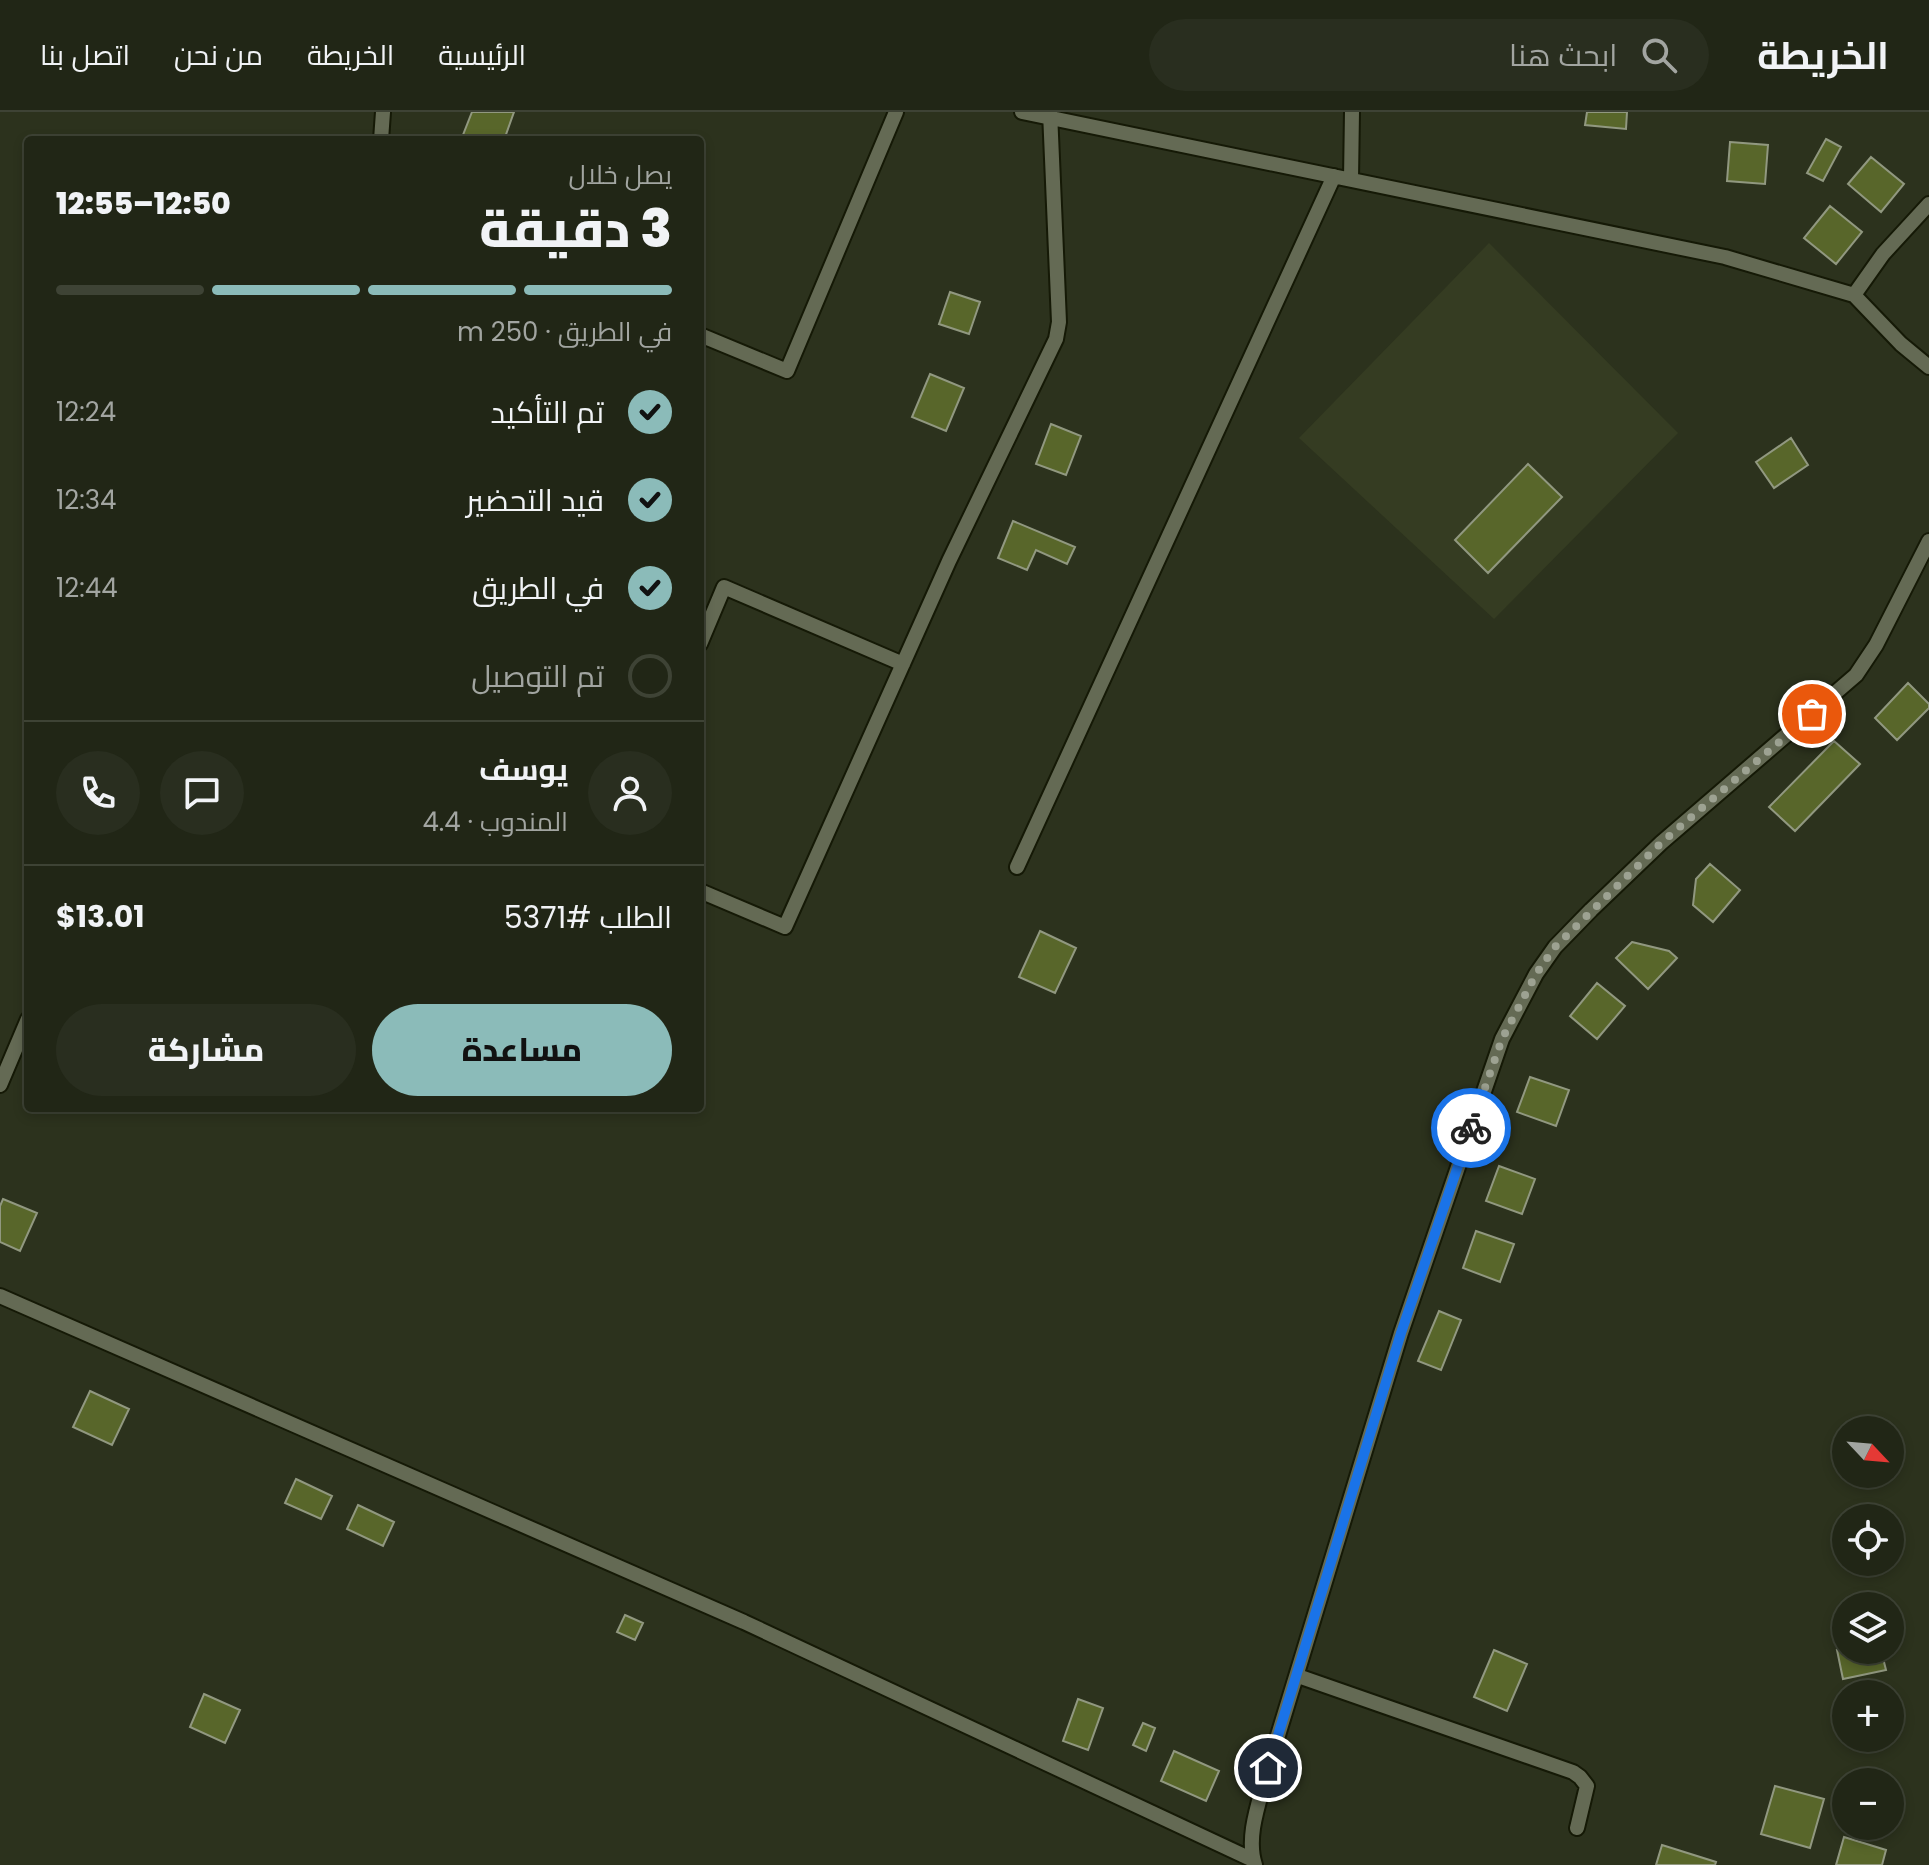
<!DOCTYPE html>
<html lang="ar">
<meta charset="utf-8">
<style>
:root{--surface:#212616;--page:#292e1f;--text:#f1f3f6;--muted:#a2a5a1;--line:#3e4335;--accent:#8bbbb9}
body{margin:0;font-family:Poppins,Cairo,sans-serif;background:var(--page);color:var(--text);direction:rtl;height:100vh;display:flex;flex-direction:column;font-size:30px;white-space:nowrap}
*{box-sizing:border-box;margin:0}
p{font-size:26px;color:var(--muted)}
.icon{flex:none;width:44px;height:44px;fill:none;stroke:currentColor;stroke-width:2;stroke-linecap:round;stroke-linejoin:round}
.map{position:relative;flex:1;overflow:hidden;direction:ltr}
.drawer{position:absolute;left:24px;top:24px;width:680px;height:976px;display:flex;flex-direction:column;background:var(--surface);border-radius:8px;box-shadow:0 4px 12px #0003,0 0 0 2px var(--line);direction:rtl}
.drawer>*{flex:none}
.needle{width:52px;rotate:116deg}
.buttons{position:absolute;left:1832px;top:1304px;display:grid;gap:16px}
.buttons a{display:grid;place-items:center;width:72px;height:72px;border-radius:50%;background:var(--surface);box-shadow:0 4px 12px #0003,0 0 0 2px var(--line);font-size:40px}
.pin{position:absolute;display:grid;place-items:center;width:68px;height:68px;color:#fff;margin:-34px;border:4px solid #fff;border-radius:50%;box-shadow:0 2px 8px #0007}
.courier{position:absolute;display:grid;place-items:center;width:80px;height:80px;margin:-40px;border:6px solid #1a73e8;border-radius:50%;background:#fff;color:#222;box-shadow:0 2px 10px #0007}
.head em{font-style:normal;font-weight:800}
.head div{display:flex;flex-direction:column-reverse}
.head{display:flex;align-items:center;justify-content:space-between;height:136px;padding:0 32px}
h1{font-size:52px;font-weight:800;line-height:60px}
.bar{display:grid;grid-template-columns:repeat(4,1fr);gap:12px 8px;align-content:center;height:96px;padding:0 32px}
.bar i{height:10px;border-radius:6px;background:var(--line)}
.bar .active{background:var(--accent)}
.bar p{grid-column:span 4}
.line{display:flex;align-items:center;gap:20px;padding:0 32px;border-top:2px solid var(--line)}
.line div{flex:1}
.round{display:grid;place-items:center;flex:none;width:84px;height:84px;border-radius:42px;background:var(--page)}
ol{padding:0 32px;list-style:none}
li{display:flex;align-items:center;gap:24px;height:88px}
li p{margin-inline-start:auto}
li .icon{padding:8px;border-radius:50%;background:var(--accent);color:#111;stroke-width:4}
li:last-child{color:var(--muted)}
li i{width:44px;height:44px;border:4px solid var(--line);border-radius:50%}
.primary-button{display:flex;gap:16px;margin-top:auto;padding:16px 32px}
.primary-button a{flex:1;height:92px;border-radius:48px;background:var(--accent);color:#111;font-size:32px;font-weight:800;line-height:92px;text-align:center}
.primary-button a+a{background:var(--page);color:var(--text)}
header{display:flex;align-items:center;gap:48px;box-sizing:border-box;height:112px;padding:0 40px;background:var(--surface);border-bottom:2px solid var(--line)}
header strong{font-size:38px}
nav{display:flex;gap:44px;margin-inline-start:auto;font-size:28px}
.search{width:560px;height:72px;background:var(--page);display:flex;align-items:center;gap:20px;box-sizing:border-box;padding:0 28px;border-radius:44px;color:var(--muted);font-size:30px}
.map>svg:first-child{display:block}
.built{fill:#353c22}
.building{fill:#58662a;stroke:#919880;stroke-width:2}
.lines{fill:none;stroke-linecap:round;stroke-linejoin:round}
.minor-casing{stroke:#151906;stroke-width:18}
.minor{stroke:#646a54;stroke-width:14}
.done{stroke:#9da292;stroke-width:8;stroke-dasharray:0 14.4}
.route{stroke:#1a73e8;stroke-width:10}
</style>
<header>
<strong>الخريطة</strong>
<div class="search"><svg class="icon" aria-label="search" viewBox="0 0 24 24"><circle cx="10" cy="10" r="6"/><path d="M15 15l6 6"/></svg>ابحث هنا</div>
<nav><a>الرئيسية</a><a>الخريطة</a><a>من نحن</a><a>اتصل بنا</a></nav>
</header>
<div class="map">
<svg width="1929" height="1753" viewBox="0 0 1929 1753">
<rect width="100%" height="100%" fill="#2c321d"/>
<path class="built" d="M 1489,131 L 1678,321 L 1494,507 L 1299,326 Z"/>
<path class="building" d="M 472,0 L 514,0 L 504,28 L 461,28 Z
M 1587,0 L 1627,0 L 1626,17 L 1585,13 Z
M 1826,27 L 1841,35 L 1823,69 L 1807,61 Z
M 1730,30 L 1768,33 L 1765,72 L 1727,69 Z
M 1871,45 L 1904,72 L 1881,100 L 1848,72 Z
M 1830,94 L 1862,120 L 1836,152 L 1804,126 Z
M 950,180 L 980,190 L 969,222 L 939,212 Z
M 930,262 L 964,276 L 946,319 L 912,305 Z
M 1051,312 L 1081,324 L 1066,363 L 1036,352 Z
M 1791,326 L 1808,353 L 1774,376 L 1756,350 Z
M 1528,352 L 1562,385 L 1488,461 L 1455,428 Z
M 1013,409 L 1075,435 L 1067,452 L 1036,438 L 1027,458 L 998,446 Z
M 1908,571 L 1929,592 L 1929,596 L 1897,628 L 1875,606 Z
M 1834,629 L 1860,652 L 1795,719 L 1769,695 Z
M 1710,752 L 1740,778 L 1713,810 L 1693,793 L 1696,767 Z
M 1040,819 L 1076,836 L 1055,881 L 1019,865 Z
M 1632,830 L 1669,839 L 1677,846 L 1648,877 L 1616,846 Z
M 1597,871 L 1625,894 L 1597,927 L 1570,904 Z
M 1530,965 L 1569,978 L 1556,1014 L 1517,1000 Z
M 1499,1054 L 1535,1067 L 1522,1102 L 1486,1089 Z
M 3,1087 L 37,1101 L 20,1139 L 0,1130 L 0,1094 Z
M 1476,1119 L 1514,1132 L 1500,1170 L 1463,1156 Z
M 1439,1199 L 1461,1208 L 1441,1258 L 1418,1249 Z
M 90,1279 L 129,1297 L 112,1333 L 73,1315 Z
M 296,1367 L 332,1384 L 321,1407 L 285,1391 Z
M 358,1393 L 394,1410 L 383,1434 L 347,1417 Z
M 625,1503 L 643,1511 L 635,1528 L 617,1520 Z
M 1494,1538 L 1527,1552 L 1507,1599 L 1474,1585 Z
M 1837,1538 L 1881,1538 L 1886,1558 L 1843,1567 Z
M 204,1582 L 240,1598 L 225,1631 L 190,1615 Z
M 1078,1587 L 1103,1596 L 1088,1638 L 1063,1629 Z
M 1143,1611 L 1155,1616 L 1146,1639 L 1133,1633 Z
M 1174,1639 L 1219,1659 L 1206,1689 L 1161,1669 Z
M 1775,1674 L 1824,1687 L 1810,1736 L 1761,1722 Z
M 1844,1725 L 1886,1738 L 1882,1753 L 1836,1753 Z
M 1662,1733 L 1716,1750 L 1715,1753 L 1656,1753 Z"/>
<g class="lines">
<g class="minor-casing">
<path id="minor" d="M 1022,0 L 1725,145 L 1854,183
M 381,28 L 383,0
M 1351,67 L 1352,0
M 1929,92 L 1883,142 L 1854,183 L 1901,232 L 1929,255
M 700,223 L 787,259 L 896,0
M 700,532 L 724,475 L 903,552
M 1017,755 L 1334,64
M 700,779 L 785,815 L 949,449 L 1056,227 L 1059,210 L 1050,0
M 0,973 L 28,907
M 0,1184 L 744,1510 L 1253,1748
M 1298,1564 L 1573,1660 L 1580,1665 L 1587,1674 L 1577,1716
M 1255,1753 C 1245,1723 1261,1686 1268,1656 L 1401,1221 L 1502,927 L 1536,862 L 1555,835 L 1591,798 L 1661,731 L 1856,563 L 1876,533 L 1929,429"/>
</g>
<use href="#minor" class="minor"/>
</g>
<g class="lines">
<path class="done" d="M 1471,1016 L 1502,927 L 1536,862 L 1555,835 L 1661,731 L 1812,602"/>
<path class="route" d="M 1268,1656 L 1401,1221 L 1471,1016"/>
</g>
</svg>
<div class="buttons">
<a><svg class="needle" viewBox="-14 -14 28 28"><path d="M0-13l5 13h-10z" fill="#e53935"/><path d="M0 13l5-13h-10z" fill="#a2a5a1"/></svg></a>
<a><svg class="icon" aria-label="locate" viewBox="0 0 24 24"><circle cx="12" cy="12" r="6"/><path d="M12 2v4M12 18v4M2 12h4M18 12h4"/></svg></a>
<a><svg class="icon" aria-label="layers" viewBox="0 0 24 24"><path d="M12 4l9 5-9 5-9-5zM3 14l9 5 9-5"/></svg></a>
<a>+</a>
<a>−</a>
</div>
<div class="pin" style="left:1812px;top:602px;background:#ea580c"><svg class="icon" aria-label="bag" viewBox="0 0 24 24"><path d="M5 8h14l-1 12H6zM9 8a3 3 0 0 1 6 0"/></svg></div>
<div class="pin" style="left:1268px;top:1656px;background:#1f2937"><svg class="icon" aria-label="home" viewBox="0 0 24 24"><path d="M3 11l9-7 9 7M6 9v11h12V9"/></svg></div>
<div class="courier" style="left:1471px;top:1016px"><svg class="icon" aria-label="bike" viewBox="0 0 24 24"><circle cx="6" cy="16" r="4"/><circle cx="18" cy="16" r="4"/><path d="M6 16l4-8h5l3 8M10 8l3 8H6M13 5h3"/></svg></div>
<section class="drawer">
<div class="head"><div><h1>3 دقيقة</h1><p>يصل خلال</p></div><em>12:50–12:55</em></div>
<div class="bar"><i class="active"></i><i class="active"></i><i class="active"></i><i></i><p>في الطريق · 250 m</p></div>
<ol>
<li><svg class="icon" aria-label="check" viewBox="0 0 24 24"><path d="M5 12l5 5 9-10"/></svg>تم التأكيد<p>12:24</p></li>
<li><svg class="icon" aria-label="check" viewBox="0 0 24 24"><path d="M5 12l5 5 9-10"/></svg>قيد التحضير<p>12:34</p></li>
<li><svg class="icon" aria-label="check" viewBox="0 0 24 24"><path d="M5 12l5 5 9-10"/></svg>في الطريق<p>12:44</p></li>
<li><i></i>تم التوصيل</li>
</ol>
<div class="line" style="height:144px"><a class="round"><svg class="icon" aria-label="person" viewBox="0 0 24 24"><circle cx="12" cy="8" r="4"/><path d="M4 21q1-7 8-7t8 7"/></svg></a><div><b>يوسف</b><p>المندوب · 4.4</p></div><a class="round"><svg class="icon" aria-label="chat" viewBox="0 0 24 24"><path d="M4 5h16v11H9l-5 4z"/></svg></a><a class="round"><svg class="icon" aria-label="phone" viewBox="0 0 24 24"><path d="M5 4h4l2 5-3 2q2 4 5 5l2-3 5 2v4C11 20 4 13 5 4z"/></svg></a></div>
<div class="line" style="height:104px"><div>الطلب #5371</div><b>$13.01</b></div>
<div class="primary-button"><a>مساعدة</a><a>مشاركة</a></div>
</section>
</div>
